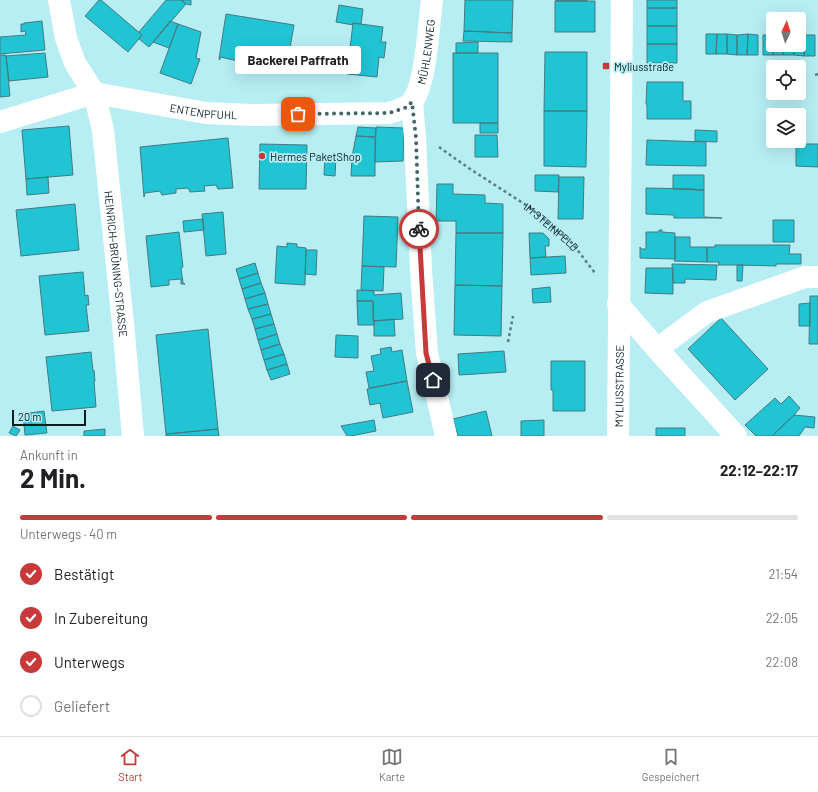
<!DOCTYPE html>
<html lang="de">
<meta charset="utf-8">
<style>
:root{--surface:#fff;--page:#f2f2f2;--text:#202124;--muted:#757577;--line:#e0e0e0;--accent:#c8393a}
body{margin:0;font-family:Barlow,sans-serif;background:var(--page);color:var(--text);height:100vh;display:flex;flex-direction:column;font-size:15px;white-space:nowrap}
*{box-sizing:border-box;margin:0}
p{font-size:13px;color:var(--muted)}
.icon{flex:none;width:22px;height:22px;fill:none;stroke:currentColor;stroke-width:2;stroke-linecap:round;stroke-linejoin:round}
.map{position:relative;height:436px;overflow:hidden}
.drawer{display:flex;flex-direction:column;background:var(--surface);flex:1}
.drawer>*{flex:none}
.needle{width:26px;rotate:4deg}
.fabs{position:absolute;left:766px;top:12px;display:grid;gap:8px}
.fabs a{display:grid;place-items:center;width:40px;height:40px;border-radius:4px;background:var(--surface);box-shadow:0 4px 16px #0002;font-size:20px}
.scale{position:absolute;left:12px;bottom:10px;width:74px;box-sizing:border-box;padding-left:4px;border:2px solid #071d20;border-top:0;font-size:11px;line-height:14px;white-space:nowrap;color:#071d20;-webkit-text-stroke:3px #b6eef4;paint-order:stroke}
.pin{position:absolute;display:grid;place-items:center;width:34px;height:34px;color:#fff;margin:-17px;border-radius:8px;box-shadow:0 2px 6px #0006}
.courier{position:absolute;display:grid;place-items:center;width:40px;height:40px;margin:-20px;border:3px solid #c8393a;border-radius:50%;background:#fff;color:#222;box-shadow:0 1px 5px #0007}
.bubble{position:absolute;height:28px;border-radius:4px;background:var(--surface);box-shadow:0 4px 16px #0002;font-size:13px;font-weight:700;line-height:28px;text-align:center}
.headline em{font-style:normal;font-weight:700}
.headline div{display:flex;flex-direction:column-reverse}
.headline{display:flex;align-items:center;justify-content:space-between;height:68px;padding:0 20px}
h1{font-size:26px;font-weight:700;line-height:30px}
.bar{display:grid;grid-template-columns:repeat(4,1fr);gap:6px 4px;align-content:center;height:48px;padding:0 20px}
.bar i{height:5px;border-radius:3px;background:var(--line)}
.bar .active{background:var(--accent)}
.bar p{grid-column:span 4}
ol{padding:0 20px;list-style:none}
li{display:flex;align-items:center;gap:12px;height:44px}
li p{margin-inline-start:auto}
li .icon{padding:4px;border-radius:50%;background:var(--accent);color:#fff;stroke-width:4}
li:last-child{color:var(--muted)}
li i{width:22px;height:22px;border:2px solid var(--line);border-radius:50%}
.dock{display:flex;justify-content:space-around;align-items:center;height:56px;border-top:1px solid var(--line);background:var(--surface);font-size:11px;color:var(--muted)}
.dock a{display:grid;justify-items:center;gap:2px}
.dock .active{color:var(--accent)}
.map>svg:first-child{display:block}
.building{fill:#21c4d3;stroke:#457a80}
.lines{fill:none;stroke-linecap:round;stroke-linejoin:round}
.path{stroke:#597f84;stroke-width:2.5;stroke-dasharray:3 3;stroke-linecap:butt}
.street{stroke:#fff;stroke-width:22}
.done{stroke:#44666a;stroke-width:4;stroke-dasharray:0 7.2}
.route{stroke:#c8393a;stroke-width:5}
.poi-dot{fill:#c8393a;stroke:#b6eef4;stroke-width:1.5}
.labels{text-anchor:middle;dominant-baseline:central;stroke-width:3.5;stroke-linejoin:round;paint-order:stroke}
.street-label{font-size:11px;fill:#071d20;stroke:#b6eef4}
.poi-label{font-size:11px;fill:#071d20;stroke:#b6eef4;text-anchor:start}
</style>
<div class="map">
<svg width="818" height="436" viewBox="0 0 818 436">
<rect width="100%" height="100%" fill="#b6eef4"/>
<path class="building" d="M 99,0 L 101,0 L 142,35 L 128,52 L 85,16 Z
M 166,0 L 181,0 L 186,4 L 149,47 L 139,39 L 142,35 L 139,32 Z
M 181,0 L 191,0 L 191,5 L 186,4 Z
M 465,0 L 513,0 L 512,33 L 464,31 Z
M 556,0 L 587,0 L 587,1 L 556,1 Z
M 647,0 L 677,0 L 677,8 L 647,8 Z
M 555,1 L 595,1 L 595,32 L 555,32 Z
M 339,5 L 363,9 L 361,24 L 353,23 L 353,25 L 336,22 Z
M 647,8 L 677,8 L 677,26 L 647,26 Z
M 226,14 L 294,25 L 286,71 L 285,71 L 285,69 L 267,66 L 267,68 L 238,63 L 238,61 L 220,57 L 220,60 L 219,59 Z
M 42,21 L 45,50 L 0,54 L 0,37 L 26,35 L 25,31 L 21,32 L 21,24 L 24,24 L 24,23 Z
M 170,21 L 178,24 L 169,48 L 153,42 Z
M 353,23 L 383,27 L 381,42 L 386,42 L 384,58 L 379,57 L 377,77 L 347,74 Z
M 178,24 L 201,32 L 196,58 L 200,59 L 191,84 L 160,73 Z
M 647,26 L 677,26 L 677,44 L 647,44 Z
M 464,31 L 512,33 L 512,42 L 463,41 Z
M 706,34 L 717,34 L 716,54 L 706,54 Z
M 717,34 L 727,34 L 727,54 L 716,54 Z
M 727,34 L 737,35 L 737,55 L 727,54 Z
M 748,34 L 747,55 L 737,55 L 737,35 Z
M 748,34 L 758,35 L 758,55 L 747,55 Z
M 763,35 L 773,35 L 773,55 L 763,55 Z
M 799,35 L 805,35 L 804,56 L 794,55 L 794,45 L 799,45 Z
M 805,35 L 815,35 L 815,56 L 804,56 Z
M 478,42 L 478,53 L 456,53 L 456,43 Z
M 647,44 L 677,44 L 677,63 L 647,63 Z
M 773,45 L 784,45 L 783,55 L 773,55 Z
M 784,45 L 794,45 L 794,55 L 783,55 Z
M 290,49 L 300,51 L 297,73 L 286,71 Z
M 545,52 L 587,52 L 587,111 L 544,111 Z
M 45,53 L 48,77 L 9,81 L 6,56 Z
M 453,53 L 498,53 L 498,123 L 453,123 Z
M 0,55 L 6,55 L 10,96 L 0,97 Z
M 647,82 L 683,82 L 683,101 L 691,101 L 691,119 L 647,119 L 647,105 L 646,104 Z
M 544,111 L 587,111 L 586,167 L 544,166 Z
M 480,123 L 498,123 L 498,133 L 480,133 Z
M 69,126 L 73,175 L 26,179 L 22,130 Z
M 358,127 L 376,128 L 375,137 L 356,136 Z
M 376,127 L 404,128 L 403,161 L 375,162 Z
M 695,130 L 717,131 L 717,142 L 695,141 Z
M 475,135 L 497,135 L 498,157 L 475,157 Z
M 356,136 L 375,137 L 375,176 L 351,176 L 352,157 Z
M 228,138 L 233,188 L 218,189 L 216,185 L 204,186 L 205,191 L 190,192 L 188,188 L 176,189 L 176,193 L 162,195 L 160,191 L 145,193 L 144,197 L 140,147 Z
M 647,140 L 706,142 L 706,166 L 646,165 Z
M 260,144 L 307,145 L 306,189 L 259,189 Z
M 796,144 L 818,144 L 818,167 L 796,166 Z
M 325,155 L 336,156 L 335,176 L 324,175 Z
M 535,175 L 559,175 L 558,192 L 535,191 Z
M 673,175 L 704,175 L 704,190 L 673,189 Z
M 48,177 L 49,193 L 27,195 L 26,179 Z
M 559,177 L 584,177 L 583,219 L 558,219 Z
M 437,184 L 453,184 L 453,194 L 485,195 L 485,203 L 503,204 L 503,233 L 456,233 L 456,221 L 436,221 Z
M 646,188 L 695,189 L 695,190 L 704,190 L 704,217 L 722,218 L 674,218 L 674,215 L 646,214 Z
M 75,204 L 79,250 L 21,256 L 16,210 Z
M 223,212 L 226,254 L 206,256 L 202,214 Z
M 364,216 L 398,217 L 396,267 L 362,266 Z
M 203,219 L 204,230 L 184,232 L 183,221 Z
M 773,220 L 794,220 L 794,242 L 773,242 Z
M 659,230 L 662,230 L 662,232 L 675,233 L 675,259 L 640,258 L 640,247 L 641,249 L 646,249 L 646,232 L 659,232 Z
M 179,232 L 183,267 L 181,268 L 183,283 L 185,284 L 181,284 L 181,279 L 169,280 L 169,285 L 151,287 L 146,236 Z
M 456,233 L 503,233 L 502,286 L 455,285 Z
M 529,233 L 543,233 L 549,239 L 549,246 L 545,246 L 546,257 L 530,258 Z
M 675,237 L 690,237 L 690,247 L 707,247 L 707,262 L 674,261 L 675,259 Z
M 287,243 L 297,244 L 297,247 L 306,248 L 305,285 L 275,283 L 277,246 L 287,247 Z
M 715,245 L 790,245 L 789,254 L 801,254 L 801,264 L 776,264 L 776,266 L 737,265 L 718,265 L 719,262 L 707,262 L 707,247 L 715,247 Z
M 306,250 L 317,250 L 316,275 L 305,274 Z
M 565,256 L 566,273 L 531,275 L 530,258 Z
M 255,263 L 258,273 L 239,279 L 236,269 Z
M 672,264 L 717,265 L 716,280 L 685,279 L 685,283 L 673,283 Z
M 737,265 L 743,265 L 742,281 L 737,281 Z
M 362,266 L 384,267 L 383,291 L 361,290 Z
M 646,268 L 673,268 L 673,294 L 645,293 Z
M 83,272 L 85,296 L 88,295 L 89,305 L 86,305 L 89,331 L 45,335 L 39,276 Z
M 258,273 L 261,283 L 242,289 L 239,279 Z
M 261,283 L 265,293 L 245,299 L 242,289 Z
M 455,285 L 502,286 L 501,336 L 454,335 Z
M 550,287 L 551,302 L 533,303 L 532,289 Z
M 357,290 L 374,291 L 374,295 L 401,293 L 403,319 L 373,321 L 373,301 L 357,301 Z
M 265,293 L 268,304 L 248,309 L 245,299 Z
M 810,296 L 818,296 L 818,344 L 809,344 Z
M 357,301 L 373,301 L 374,325 L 358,325 Z
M 810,303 L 810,326 L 799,326 L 799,304 Z
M 268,304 L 271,314 L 252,319 L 248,309 Z
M 271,314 L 274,324 L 255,329 L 252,319 Z
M 721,318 L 768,369 L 735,400 L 688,349 Z
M 394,319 L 395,336 L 374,336 L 374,321 Z
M 274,324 L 277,334 L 258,340 L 255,329 Z
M 208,329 L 218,429 L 166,434 L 156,335 Z
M 277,334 L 280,344 L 261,350 L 258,340 Z
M 336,335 L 358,336 L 358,358 L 335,357 Z
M 280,344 L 284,354 L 264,360 L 261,350 Z
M 391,347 L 392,352 L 402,350 L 407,381 L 369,388 L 366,372 L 374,371 L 371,356 L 381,354 L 380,349 Z
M 504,351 L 506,372 L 459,375 L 458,354 Z
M 91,352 L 93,371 L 94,370 L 95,381 L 94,381 L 96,407 L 52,411 L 46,357 Z
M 284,354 L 287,364 L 267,370 L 264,360 Z
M 551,361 L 585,361 L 585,411 L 553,411 L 553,390 L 551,390 Z
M 287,364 L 290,374 L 271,380 L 267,370 Z
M 407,381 L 413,412 L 383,418 L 380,403 L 370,405 L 367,389 Z
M 789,396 L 800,408 L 794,415 L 772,436 L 756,436 L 745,425 L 775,398 L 781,404 Z
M 44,411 L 47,433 L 25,435 L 23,414 Z
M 486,411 L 492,436 L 458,436 L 453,419 Z
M 794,415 L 815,417 L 814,428 L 805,427 L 799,436 L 772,436 Z
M 374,420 L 376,431 L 351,436 L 347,436 L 341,426 Z
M 544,420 L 544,436 L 521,436 L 521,421 Z
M 13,426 L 20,430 L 16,436 L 9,433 Z
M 656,428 L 685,428 L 685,436 L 656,436 Z
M 105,429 L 105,436 L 84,436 L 84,431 Z
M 218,429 L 219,436 L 166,436 L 166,434 Z"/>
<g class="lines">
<g class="path">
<path d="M 815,75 L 818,74"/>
<path id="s1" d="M 439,147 L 470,169 L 529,207 L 572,243 L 595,273"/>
<path d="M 508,342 L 513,316"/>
</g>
<g class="street">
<path id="s2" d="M 59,0 L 66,38 L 75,63 L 94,93 L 206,113 L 252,115 L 389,113 C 397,110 405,109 411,103 C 426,88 429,22 432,0"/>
<path d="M 412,102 L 415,138 L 421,270 L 427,353 L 446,436"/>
<path id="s3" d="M 0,122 L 94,93 L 103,130 L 124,334 L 133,436"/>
<path d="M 618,304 L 657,349 L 736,436"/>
<path d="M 657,349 L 707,312 L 805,277 L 818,277"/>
<path id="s4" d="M 618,436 L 622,0"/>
</g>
</g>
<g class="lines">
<path class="done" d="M 298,114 L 389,113 L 405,108 L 412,102 L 416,138 L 419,229"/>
<path class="route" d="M 419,229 L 426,353 L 433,380"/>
</g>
<g class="poi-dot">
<rect x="602" y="62" width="8" height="8" rx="2"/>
<circle cx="262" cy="156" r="4"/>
</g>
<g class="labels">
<g class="street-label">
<text stroke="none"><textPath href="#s2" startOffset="476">MÜHLENWEG</textPath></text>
<text stroke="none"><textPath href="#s2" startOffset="212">ENTENPFUHL</textPath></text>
<text stroke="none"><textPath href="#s1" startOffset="138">IM STEINFELD</textPath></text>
<text stroke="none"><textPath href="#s3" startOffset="271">HEINRICH-BRÜNING-STRASSE</textPath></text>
<text stroke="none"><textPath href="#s4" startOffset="50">MYLIUSSTRASSE</textPath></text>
</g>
<g class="poi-label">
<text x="614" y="66">Myliusstraße</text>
<text x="270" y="156">Hermes PaketShop</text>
</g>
</g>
</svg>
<div class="fabs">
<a><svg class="needle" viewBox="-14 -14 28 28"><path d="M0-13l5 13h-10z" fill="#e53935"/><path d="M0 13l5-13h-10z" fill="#757577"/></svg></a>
<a><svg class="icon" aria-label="locate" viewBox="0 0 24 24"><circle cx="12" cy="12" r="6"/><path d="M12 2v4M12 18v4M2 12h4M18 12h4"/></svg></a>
<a><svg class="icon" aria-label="layers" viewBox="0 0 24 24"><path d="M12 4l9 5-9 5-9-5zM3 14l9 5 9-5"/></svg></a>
</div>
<div class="scale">20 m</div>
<div class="pin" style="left:298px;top:114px;background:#ea580c"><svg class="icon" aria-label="bag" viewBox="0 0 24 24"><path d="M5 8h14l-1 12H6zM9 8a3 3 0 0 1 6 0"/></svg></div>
<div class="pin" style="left:433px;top:380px;background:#1f2937"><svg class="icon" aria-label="home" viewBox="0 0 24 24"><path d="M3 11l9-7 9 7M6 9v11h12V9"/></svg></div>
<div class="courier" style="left:419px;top:229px"><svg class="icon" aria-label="bike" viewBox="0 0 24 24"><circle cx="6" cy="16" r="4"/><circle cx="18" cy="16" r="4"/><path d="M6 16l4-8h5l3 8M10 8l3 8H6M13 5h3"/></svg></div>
<div class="bubble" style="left:235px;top:46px;width:126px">Backerei Paffrath</div>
</div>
<section class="drawer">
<div class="headline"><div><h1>2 Min.</h1><p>Ankunft in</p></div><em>22:12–22:17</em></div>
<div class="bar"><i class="active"></i><i class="active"></i><i class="active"></i><i></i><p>Unterwegs · 40 m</p></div>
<ol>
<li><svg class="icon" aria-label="check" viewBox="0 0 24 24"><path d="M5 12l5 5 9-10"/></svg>Bestätigt<p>21:54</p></li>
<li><svg class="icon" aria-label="check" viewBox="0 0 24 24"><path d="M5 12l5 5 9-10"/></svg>In Zubereitung<p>22:05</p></li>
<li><svg class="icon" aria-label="check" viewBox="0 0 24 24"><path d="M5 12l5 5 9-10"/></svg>Unterwegs<p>22:08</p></li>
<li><i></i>Geliefert</li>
</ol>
</section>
<nav class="dock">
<a class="active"><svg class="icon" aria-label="home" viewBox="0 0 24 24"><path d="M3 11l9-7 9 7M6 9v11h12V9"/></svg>Start</a>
<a><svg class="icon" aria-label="map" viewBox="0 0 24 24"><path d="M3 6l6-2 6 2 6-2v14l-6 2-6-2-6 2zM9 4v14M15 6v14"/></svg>Karte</a>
<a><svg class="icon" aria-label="saved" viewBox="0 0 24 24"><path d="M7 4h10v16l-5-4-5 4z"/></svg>Gespeichert</a>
</nav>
